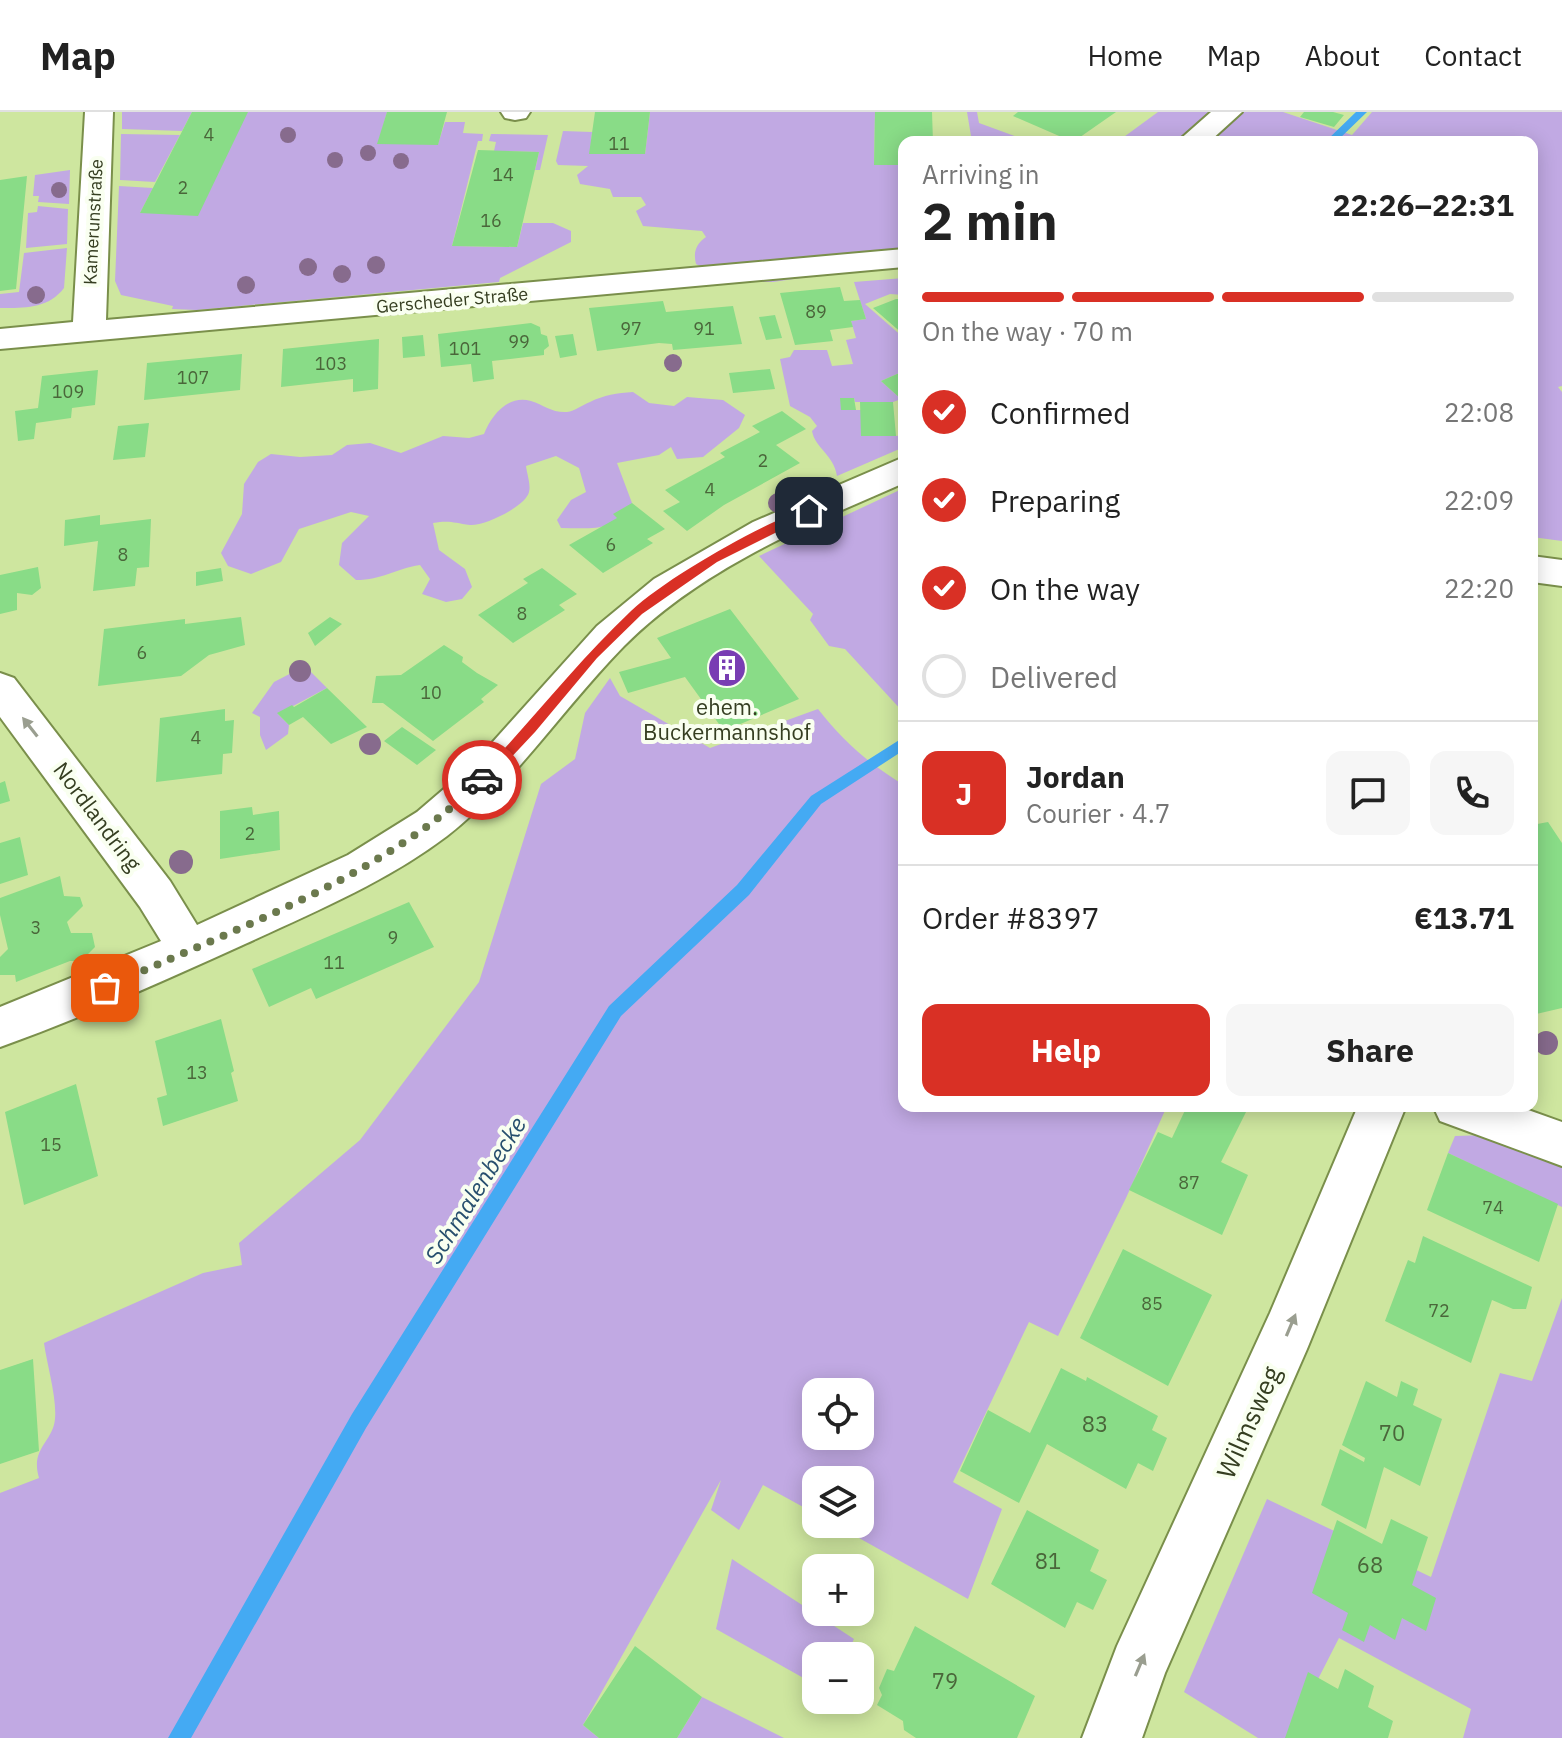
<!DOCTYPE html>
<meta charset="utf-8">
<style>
:root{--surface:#fff;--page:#f6f6f6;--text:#222;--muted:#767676;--line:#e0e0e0;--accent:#d93025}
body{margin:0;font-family:"IBM Plex Sans",sans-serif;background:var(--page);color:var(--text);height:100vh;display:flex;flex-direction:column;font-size:30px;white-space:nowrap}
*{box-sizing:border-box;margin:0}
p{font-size:26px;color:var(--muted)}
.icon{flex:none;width:44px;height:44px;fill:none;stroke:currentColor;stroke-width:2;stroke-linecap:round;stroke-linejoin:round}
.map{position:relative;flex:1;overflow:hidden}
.panel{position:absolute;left:898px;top:24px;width:640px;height:976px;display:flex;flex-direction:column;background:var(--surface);border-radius:16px;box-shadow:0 4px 20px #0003}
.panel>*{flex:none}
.controls{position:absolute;left:802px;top:1266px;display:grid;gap:16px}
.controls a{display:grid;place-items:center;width:72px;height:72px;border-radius:16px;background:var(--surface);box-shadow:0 4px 20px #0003;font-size:40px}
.pin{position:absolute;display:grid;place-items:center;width:68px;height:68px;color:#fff;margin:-34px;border-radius:16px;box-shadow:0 4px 12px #0006}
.courier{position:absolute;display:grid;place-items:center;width:80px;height:80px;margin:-40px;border:6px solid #d93025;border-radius:50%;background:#fff;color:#222;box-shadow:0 2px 10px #0007}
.overview em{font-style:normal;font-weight:700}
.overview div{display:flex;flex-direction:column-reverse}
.overview{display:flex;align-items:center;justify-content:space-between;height:136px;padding:0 24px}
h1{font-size:52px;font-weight:700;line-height:60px}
.bar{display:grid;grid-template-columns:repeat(4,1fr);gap:12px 8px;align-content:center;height:96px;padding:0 24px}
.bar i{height:10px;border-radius:6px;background:var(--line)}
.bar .on{background:var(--accent)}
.bar p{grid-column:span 4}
.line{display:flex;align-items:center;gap:20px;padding:0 24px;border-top:2px solid var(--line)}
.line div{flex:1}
.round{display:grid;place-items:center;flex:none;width:84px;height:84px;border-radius:16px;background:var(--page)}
ol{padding:0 24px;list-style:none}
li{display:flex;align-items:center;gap:24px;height:88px}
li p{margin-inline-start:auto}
li .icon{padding:8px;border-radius:50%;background:var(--accent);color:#fff;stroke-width:4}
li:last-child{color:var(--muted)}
li i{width:44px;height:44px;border:4px solid var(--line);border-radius:50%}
.button{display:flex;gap:16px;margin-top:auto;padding:16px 24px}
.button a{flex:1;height:92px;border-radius:16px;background:var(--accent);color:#fff;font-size:32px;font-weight:700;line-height:92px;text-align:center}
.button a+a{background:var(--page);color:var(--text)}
header{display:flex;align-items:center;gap:48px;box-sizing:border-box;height:112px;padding:0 40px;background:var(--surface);border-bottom:2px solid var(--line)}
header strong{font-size:38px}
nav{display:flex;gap:44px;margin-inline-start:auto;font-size:28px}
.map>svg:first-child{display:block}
.green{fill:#c1a9e3;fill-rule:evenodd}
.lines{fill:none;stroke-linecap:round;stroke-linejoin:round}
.stream{fill:#44aaf3;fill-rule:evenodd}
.building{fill:#89dc87}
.street-casing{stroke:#7a8f4b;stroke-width:4}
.street{fill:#fff;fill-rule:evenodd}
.tree{fill:#876b8d}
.oneway{fill:#9a9e90}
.route{fill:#d93025}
.done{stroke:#6b794d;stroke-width:8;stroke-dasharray:0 14.4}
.labels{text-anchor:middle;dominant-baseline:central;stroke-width:8;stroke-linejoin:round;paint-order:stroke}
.number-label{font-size:18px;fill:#4a663a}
.far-street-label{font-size:18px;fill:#353e21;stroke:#f9fff0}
.poi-label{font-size:22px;fill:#353e21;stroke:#f9fff0}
.street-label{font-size:22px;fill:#353e21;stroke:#f9fff0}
.near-number-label{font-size:22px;fill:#4a663a}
.water-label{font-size:24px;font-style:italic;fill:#274f6e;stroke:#f9fff0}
.near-street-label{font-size:26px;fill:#353e21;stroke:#f9fff0}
</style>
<header>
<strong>Map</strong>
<nav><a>Home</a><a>Map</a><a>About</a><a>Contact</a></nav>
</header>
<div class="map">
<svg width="1562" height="1626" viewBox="0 0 1562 1626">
<rect width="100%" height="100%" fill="#cee69f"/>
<path class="green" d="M 122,0 L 192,0 L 182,19 L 122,17 Z
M 248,0 L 387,0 L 378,32 L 438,32 L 445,10 L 465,10 L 463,21 L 483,22 L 482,29 L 478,29 L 452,134 L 517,135 L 523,111 L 553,111 L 571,119 L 571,130 L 500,166 L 499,170 L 197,198 L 172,197 L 173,194 L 121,183 L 115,169 L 119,74 L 153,76 L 140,101 Z
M 650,0 L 875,0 L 874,52 L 904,53 L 904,151 L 773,170 L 731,170 L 696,152 C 693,140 696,132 706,125 L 702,119 L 643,114 L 636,99 L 646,93 L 641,85 L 613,85 L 610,77 L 580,72 L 577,63 L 588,54 L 558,53 L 556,49 L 563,19 L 592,20 L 590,42 L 645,42 Z
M 967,0 L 977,0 L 979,11 L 1031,30 L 972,30 Z
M 1158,0 L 1216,0 L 1182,30 L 1117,30 Z
M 1227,0 L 1283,0 L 1352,23 L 1372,0 L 1562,0 L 1562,274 L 1558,275 L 1562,280 L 1562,429 L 1532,425 L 1532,30 L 1200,30 Z
M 121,22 L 180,23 L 155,70 L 120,68 Z
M 491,22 L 548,23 L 540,58 L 535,58 L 539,40 L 494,39 L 496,30 L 489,29 Z
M 70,58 L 69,92 L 38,90 L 39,84 L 33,84 L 35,63 Z
M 38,94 L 68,97 L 67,132 L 26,136 L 28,101 L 37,100 Z
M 67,136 L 64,176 C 48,197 24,196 0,196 L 0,182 L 19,180 L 24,141 Z
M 904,166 L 904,183 L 890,182 L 865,192 L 904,226 L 904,259 L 881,269 L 901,287 L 893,290 L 855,290 L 854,286 L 841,298 L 861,298 L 862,323 L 904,324 L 904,335 L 837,364 C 834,343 815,336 812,319 L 817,314 L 810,305 L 790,294 L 780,247 L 790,245 L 794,238 L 827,238 L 832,254 L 853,252 L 846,228 L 856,226 L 851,209 L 866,207 L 854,170 Z
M 633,280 L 649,291 L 674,294 L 687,285 L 723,288 L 745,303 L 739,316 L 703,345 L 677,347 L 671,335 L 659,343 L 617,351 L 632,391 C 618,421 589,416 561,416 L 557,408 L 571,388 L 586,380 L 579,356 L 556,344 L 526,354 C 527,362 531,373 529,380 C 526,394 485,414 470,413 C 454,411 450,408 433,411 L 439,438 L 465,457 L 472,475 L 462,487 L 446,490 L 422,482 L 430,467 L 420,453 C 395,457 382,468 356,468 L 339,453 L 342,431 L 369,404 L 351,400 L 299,417 L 281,450 L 251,462 L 228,454 L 221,441 L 242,402 L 244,372 L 258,350 L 271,342 L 300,345 L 332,343 L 347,333 L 370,331 L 401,341 L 443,324 L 469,326 L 484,322 C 491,304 508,282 531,289 C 544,293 552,301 567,300 C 575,299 582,293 590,290 C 604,283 617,281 633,280 Z
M 904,376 L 904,601 L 845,537 L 829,534 L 810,508 L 813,502 L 759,444 Z
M 305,554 L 327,576 L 278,602 L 289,613 L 288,622 L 266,638 L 260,623 L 260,605 L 252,601 L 274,570 Z
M 610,566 L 620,584 L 710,636 L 818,597 C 842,628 869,652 904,673 L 904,994 L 1167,994 L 1126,1086 L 1058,1224 L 1029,1210 L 953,1370 L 1002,1397 L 968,1487 L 834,1412 L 860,1412 L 860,1368 L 816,1368 L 816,1402 L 763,1373 L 739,1418 L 711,1398 L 721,1368 L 583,1613 L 599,1626 L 0,1626 L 0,1381 L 39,1366 C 30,1336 53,1330 55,1307 C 57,1286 47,1253 44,1231 L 203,1161 L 242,1153 L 239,1131 L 360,1028 L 479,870 L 541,672 L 575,647 L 585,601 ZM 816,1280 L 860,1280 L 860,1324 L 816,1324 Z
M 1486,1023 L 1562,1052 L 1562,1095 L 1448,1041 L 1455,1024 Z
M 1562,1186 L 1562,1626 L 1463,1626 L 1471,1597 L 1339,1526 L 1288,1626 L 1258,1626 L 1184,1580 L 1267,1387 L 1431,1465 L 1500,1261 L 1532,1269 Z
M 732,1447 L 854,1527 L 846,1544 L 816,1544 L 816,1573 L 716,1517 Z
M 702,1585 L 784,1626 L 677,1626 Z"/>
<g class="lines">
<path class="stream" d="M 1356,0 L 1367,0 L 1336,30 L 1325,30 Z
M 904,625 L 904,638 L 821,692 L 749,783 L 621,904 L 366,1316 L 191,1626 L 168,1626 L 352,1302 L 609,894 L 737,773 L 811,684 Z"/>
</g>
<path class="building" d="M 192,0 L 248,0 L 198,104 L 140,101 Z
M 387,0 L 447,0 L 438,33 L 377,32 Z
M 595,0 L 650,0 L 645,42 L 589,42 Z
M 875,0 L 932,0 L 933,30 L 904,30 L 904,53 L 874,53 Z
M 1018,0 L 1116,0 L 1073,30 L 1013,4 Z
M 1304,0 L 1333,0 L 1344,3 L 1334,15 L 1300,5 Z
M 478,38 L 539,40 L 517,135 L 452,134 Z
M 27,64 L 16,177 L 0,179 L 0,68 Z
M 840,175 L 844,189 L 860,188 L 866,207 L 851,209 L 853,215 L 830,218 L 833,229 L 795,233 L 780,181 Z
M 896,187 L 904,187 L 904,223 L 873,196 Z
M 663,189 L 666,200 L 733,194 L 742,232 L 673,238 L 672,232 L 659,231 L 597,239 L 589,196 Z
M 775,203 L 782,226 L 766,228 L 759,205 Z
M 531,211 L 540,215 L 541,222 L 547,224 L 549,234 L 544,238 L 544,243 L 492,249 L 494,267 L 473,270 L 471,252 L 441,255 L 438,222 Z
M 573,222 L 577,243 L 560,246 L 555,224 Z
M 423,223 L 425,244 L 403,246 L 402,225 Z
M 379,227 L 378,277 L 353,280 L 353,267 L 281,275 L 283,237 Z
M 242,242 L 240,278 L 144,288 L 147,251 Z
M 770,257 L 775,277 L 733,281 L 729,261 Z
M 98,258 L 95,293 L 72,296 L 71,306 L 36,311 L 34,327 L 18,329 L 15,299 L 38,296 L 42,264 Z
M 904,259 L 904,285 L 901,287 L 881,269 Z
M 840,286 L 854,286 L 856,298 L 841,298 Z
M 860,290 L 893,290 L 896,324 L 861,324 Z
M 782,299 L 806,317 L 776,333 L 800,351 L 724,393 L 687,419 L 663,399 L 680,390 L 665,378 L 725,345 L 720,341 L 760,320 L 752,314 Z
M 149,311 L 145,345 L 113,348 L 118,314 Z
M 632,391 L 665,417 L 647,427 L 653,431 L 603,461 L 569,433 L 617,406 L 613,402 Z
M 100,403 L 100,413 L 151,407 L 149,455 L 137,456 L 135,474 L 93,479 L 98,429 L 64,434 L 65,408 Z
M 38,455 L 41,476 L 32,483 L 17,481 L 17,498 L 0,502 L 0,463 Z
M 221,456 L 223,469 L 196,474 L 196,460 Z
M 542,456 L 577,482 L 559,493 L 565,498 L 513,531 L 478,503 L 528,471 L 523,467 Z
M 730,497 L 799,587 L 724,619 L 685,565 L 628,581 L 619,560 L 671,546 L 657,526 Z
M 241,505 L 245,533 L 209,543 L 181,564 L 98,574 L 104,517 L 185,507 L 185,512 Z
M 330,505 L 342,512 L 315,534 L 308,521 Z
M 444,533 L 463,545 L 462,550 L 477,561 L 498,573 L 481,587 L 484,590 L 433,629 L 383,591 L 372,591 L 376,564 L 401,563 Z
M 327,576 L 367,615 L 331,632 L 303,605 L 289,613 L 277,601 L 292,593 L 294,595 Z
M 225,597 L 225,609 L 234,608 L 232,641 L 223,642 L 222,662 L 156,670 L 160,606 Z
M 402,615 L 436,638 L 417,653 L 384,629 Z
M 5,669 L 10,689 L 0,692 L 0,671 Z
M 252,695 L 253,703 L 279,699 L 280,738 L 220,747 L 220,699 Z
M 1548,710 L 1562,731 L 1562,896 L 1532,903 L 1532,713 Z
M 20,725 L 28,763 L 0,772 L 0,731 Z
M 60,764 L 64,784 L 80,785 L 83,794 L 67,810 L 71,821 L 92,821 L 95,835 L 81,849 L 70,849 L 16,870 L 15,863 L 0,863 L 0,845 L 8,837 L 0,803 L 0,786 Z
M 409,790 L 434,835 L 316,887 L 311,876 L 269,895 L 252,857 Z
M 221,907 L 234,959 L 231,961 L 238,989 L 163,1014 L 157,986 L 167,983 L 155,929 Z
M 76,972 L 98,1064 L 24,1093 L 5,1000 Z
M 1187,994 L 1249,994 L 1221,1050 L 1248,1063 L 1222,1123 L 1129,1078 L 1158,1020 L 1172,1026 Z
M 1448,1041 L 1558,1092 L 1539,1150 L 1427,1098 Z
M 1423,1124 L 1532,1175 L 1526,1197 L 1513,1197 L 1492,1188 L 1471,1251 L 1385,1209 L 1408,1148 L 1415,1151 Z
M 1123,1137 L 1212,1183 L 1168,1274 L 1080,1226 Z
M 33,1247 L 39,1339 L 0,1352 L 0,1258 Z
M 1061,1256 L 1086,1269 L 1087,1265 L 1158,1304 L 1152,1318 L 1167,1326 L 1153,1359 L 1138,1351 L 1126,1377 L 1047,1332 L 1019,1391 L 960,1359 L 988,1298 L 1030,1321 Z
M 1366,1269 L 1397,1285 L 1401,1269 L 1418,1277 L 1413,1293 L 1442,1307 L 1420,1374 L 1384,1355 L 1366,1417 L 1321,1393 L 1340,1337 L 1364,1350 L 1365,1346 L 1342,1333 Z
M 1027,1398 L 1099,1438 L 1090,1459 L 1107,1468 L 1093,1498 L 1077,1490 L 1065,1516 L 991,1472 Z
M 1391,1407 L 1428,1425 L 1412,1473 L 1436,1486 L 1426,1519 L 1402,1506 L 1395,1528 L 1370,1513 L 1364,1530 L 1342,1518 L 1348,1501 L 1312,1481 L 1337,1408 L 1382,1432 Z
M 915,1514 L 1035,1584 L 1017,1626 L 916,1626 L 904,1618 L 903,1609 L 877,1593 L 882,1583 L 879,1576 L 887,1557 L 894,1559 Z
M 635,1534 L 702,1585 L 677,1626 L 599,1626 L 583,1613 Z
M 1345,1557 L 1374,1574 L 1368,1595 L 1393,1609 L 1388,1626 L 1285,1626 L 1308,1560 L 1338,1577 Z"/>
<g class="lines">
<g class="street-casing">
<path id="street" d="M 85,0 L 113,0 L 106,208 L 904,137 L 904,155 L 0,237 L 0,217 L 73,210 Z
M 501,0 L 530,0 L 526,6 L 515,8 L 505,6 Z
M 1211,0 L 1242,0 L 1209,30 L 1177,30 Z
M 904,345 L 904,371 C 805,414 702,456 624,534 C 563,596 516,670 447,724 C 389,768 321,797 256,827 C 172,865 87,904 0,935 L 0,895 L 161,829 L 140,795 L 0,605 L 0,561 L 14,566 L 170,769 L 197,813 L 348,743 L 417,700 L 473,652 L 597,514 L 654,467 L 753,410 Z
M 1532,444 L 1562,448 L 1562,474 L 1532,470 Z
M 1358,994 L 1406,994 L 1307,1237 L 1165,1561 L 1142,1626 L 1082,1626 L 1117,1534 L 1270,1201 Z
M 1433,994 L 1517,994 L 1562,1010 L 1562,1054 L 1440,1009 Z"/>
</g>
<use href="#street" class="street"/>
</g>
<g class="tree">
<circle cx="288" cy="23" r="8"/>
<circle cx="368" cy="41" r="8"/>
<circle cx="335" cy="48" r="8"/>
<circle cx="401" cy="49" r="8"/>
<circle cx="59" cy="78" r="8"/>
<circle cx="376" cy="153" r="9"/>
<circle cx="308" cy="155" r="9"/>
<circle cx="342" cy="162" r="9"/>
<circle cx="246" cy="173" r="9"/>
<circle cx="36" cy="183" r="9"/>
<circle cx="673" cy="251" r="9"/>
<circle cx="778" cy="391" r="10"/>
<circle cx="300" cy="559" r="11"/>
<circle cx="370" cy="632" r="11"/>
<circle cx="181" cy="750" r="12"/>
<circle cx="1546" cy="931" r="12"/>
</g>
<defs><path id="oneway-solid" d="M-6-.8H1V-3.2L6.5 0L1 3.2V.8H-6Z" transform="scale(2)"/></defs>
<g class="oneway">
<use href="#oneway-solid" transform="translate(30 615) rotate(-128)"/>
<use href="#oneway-solid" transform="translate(1291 1213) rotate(-67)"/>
<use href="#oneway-solid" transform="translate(1140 1553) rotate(-67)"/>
</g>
<path class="route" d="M 809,395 L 815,399 L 813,402 L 717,450 L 642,502 L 597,546 L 535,620 L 486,672 L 478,672 L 478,665 C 530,611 576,551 631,499 C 669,464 760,413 809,395 Z"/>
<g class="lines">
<path class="done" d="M 105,876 C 232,817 381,767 482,668"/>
</g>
<defs>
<g id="building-disc" transform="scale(2)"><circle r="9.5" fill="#793db3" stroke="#f9fff0"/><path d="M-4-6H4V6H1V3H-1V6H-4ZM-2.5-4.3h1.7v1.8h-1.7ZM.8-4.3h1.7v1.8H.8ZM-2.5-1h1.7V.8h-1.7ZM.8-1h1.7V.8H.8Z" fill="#fff"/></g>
</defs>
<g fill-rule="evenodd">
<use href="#building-disc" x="727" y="556"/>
</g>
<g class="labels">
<g class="number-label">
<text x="209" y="22">4</text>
<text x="619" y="31">11</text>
<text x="503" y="62">14</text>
<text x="183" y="75">2</text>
<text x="491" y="108">16</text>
<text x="816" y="199">89</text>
<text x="631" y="216">97</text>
<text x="704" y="216">91</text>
<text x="519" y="229">99</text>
<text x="465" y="236">101</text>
<text x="331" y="251">103</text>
<text x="193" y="265">107</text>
<text x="68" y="279">109</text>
<text x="763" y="348">2</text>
<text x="710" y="377">4</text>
<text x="611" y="432">6</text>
<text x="123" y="442">8</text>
<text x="522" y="501">8</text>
<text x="142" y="540">6</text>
<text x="431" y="580">10</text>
<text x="196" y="625">4</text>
<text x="250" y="721">2</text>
<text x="36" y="815">3</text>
<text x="393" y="825">9</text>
<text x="334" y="850">11</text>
<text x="197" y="960">13</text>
<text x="51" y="1032">15</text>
<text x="1189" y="1070">87</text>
<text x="1493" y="1095">74</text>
<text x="1152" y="1191">85</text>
<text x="1439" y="1198">72</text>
</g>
<g class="far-street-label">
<text transform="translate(93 110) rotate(-87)">Kamerunstraße</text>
<text transform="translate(452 188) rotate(-5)">Gerscheder Straße</text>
</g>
<g class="poi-label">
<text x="727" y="594">ehem.<tspan x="727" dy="25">Buckermannshof</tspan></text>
</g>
<g class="street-label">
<text transform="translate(98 704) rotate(53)">Nordlandring</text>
</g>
<g class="near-number-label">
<text x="1095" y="1311">83</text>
<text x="1392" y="1320">70</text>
<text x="1048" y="1448">81</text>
<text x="1370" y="1452">68</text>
<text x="945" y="1568">79</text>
</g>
<g class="water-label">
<text transform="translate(475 1078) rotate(-58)">Schmalenbecke</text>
</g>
<g class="near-street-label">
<text transform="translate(1248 1310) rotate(-66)">Wilmsweg</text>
</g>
</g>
</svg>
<div class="controls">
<a><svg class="icon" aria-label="locate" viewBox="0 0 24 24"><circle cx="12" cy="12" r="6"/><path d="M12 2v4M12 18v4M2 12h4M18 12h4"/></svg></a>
<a><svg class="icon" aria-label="layers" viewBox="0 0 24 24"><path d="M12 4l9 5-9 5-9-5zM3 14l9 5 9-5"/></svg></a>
<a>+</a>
<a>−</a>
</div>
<div class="pin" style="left:105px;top:876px;background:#ea580c"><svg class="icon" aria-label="bag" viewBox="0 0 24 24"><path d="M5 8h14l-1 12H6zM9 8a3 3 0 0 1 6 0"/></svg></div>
<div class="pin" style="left:809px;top:399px;background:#1f2937"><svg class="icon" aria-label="home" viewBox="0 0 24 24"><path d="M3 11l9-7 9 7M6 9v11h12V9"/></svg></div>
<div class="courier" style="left:482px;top:668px"><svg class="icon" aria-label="car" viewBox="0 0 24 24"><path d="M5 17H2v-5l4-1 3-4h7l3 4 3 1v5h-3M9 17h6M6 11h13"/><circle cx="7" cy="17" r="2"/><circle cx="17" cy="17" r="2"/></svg></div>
<section class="panel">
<div class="overview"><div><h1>2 min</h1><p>Arriving in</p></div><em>22:26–22:31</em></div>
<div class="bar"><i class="on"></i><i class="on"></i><i class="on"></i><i></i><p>On the way · 70 m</p></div>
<ol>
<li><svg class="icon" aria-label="check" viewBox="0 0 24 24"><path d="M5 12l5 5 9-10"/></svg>Confirmed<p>22:08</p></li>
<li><svg class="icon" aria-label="check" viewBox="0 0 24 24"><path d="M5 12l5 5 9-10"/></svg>Preparing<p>22:09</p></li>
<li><svg class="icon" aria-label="check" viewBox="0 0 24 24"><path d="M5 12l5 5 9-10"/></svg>On the way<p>22:20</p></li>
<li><i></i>Delivered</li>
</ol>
<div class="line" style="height:144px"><b class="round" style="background:var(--accent);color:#fff">J</b><div><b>Jordan</b><p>Courier · 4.7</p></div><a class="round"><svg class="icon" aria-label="chat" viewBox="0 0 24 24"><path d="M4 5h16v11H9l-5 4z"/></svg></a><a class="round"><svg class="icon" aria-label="phone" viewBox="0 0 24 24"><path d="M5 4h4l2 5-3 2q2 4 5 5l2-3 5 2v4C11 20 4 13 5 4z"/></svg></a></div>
<div class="line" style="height:104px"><div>Order #8397</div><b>€13.71</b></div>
<div class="button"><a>Help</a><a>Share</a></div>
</section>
</div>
